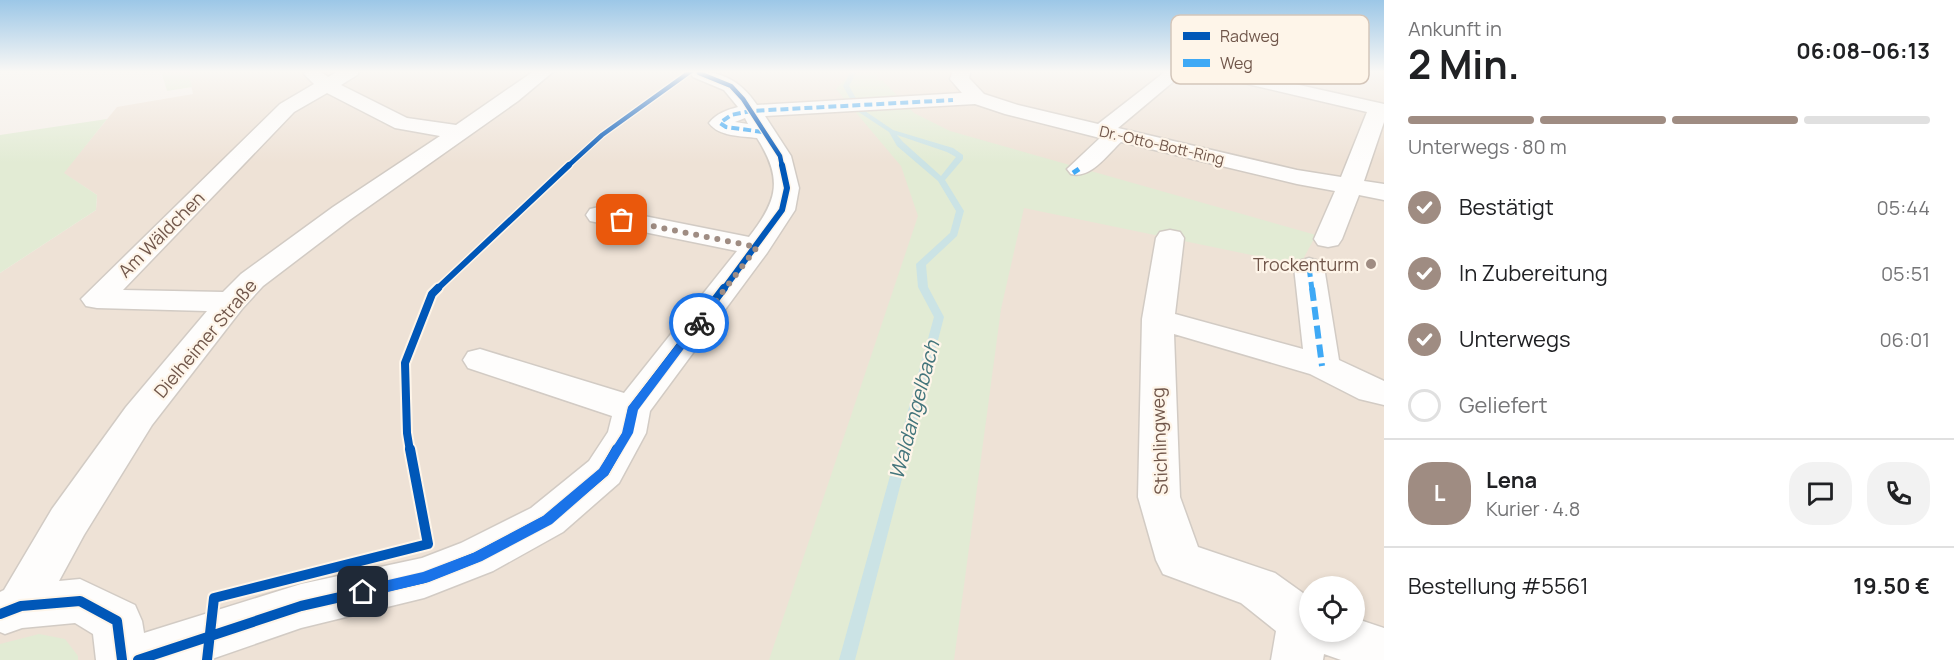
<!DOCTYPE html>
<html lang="de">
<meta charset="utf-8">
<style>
:root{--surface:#fff;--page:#f2f2f2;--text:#202124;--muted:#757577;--line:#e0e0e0;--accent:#9f8c82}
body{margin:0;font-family:Manrope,sans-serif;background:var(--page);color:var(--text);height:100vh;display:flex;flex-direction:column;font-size:22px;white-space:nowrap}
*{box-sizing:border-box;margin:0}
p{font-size:20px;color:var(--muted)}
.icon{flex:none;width:33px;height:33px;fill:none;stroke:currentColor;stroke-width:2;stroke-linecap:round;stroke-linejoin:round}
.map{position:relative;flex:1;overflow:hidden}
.side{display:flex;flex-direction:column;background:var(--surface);width:570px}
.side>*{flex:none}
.fabs{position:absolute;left:1299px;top:576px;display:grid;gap:12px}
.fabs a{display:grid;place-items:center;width:66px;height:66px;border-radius:50%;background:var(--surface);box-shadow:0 3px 9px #0003;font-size:30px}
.pin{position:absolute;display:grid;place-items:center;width:51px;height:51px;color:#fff;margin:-26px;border-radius:12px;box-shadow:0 3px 9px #0006}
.courier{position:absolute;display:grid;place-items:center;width:60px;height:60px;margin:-30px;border:4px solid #1a73e8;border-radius:50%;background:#fff;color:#222;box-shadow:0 2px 8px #0007}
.overview em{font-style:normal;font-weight:700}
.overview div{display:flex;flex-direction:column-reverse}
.overview{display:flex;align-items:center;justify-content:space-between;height:102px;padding:0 24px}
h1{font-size:39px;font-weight:700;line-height:45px}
.bar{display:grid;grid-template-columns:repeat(4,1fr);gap:9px 6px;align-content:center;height:72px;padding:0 24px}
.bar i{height:8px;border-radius:4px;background:var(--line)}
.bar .on{background:var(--accent)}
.bar p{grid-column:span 4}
.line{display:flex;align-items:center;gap:15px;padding:0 24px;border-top:2px solid var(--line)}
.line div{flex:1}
.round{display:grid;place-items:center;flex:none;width:63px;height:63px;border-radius:24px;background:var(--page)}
ol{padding:0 24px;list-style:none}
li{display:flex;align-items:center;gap:18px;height:66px}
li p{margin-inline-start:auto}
li .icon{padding:6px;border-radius:50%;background:var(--accent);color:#fff;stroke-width:4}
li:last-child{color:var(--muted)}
li i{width:33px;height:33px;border:3px solid var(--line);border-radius:50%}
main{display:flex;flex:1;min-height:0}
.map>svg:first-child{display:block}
.residential{fill:#eee2d6;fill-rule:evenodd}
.green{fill:#e2ebd4}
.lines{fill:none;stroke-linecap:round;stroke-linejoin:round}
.stream{fill:#cbe3e5;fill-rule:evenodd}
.minor-casing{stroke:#d2cbc4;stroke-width:3}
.minor{fill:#fefdfc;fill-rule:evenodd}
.quiet-far2{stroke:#3fa9f5;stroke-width:4;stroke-dasharray:8 4;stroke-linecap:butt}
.quiet-far1{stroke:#3fa9f5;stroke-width:5;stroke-dasharray:10 5;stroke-linecap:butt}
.quiet{stroke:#3fa9f5;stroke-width:6;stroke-dasharray:13 6;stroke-linecap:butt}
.cycleway-far3-casing{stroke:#fef5e9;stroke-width:7}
.cycleway-far2-casing{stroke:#fef5e9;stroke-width:9}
.cycleway-far1-casing{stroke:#fef5e9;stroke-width:12}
.cycleway-casing{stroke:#fef5e9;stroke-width:14}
.cycleway-far3{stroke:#0057b8;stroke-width:4.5}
.cycleway-far2{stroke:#0057b8;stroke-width:6}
.cycleway-far1{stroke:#0057b8;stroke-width:8}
.cycleway{stroke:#0057b8;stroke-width:10}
.route{fill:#1a73e8}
.done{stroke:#9f8c82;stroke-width:6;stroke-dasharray:0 10.8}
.poi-dot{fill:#9f8c82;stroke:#fef5e9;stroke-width:2}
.labels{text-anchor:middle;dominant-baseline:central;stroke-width:4.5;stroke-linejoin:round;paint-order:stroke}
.far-street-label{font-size:15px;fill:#71574b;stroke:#fef5e9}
.street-label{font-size:18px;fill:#71574b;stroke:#fef5e9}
.poi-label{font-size:18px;fill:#71574b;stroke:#fef5e9;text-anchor:end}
.water-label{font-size:20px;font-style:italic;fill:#43757c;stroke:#fef5e9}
.key{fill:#fef5e9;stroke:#d4c6ba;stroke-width:1.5}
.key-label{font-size:16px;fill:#71574b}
</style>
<main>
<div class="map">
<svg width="1384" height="660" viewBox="0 0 1384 660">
<rect width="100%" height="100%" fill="#f5efe9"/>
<path class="residential" d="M 188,71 L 1384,71 L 1384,660 L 0,660 L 0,273 L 96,210 L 97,195 L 63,173 L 117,107 L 193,94 ZM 1310,586 L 1354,586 L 1354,632 L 1310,632 Z"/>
<path class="green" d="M 161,71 L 188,71 L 192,87 L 167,91 Z
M 849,71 L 878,71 L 877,80 L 883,81 L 914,113 L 950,131 L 1316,235 L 1300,265 L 1024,208 L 1001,309 L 954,660 L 769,660 L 918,216 L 901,166 L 836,89 L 848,76 Z
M 107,119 L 64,173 L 97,195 L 96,210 L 0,273 L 0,135 Z
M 39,634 L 65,639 L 78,656 L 78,660 L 0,660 L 0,644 Z"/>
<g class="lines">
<path class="stream" d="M 851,71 L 857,71 L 849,86 L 862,109 L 893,130 L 953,148 L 963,155 L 963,159 L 945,180 L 964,211 L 957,236 L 926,265 L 928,287 L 944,317 L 855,660 L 839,660 L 934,317 L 918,287 L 916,264 L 950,233 L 956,211 L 938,181 L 897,146 L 889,132 L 857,111 L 843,86 ZM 897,135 L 947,152 L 956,157 L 941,176 L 903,142 Z"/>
<g class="minor-casing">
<path id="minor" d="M 306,71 L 320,71 L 328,77 L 338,71 L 360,71 L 357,75 L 341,85 L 407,118 L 456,125 L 534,71 L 554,71 L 518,101 L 351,219 L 263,286 L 242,309 L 152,425 L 84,535 L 59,581 L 80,579 L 135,605 L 142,621 L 144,633 L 301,584 L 422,558 L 461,543 L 531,508 L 589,461 L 608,432 L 612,416 L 468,368 L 463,360 L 468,352 L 480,349 L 624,393 L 737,251 L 590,221 L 586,215 L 590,209 L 599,207 L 749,237 C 778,200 783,179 757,138 C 742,136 719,137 709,123 C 717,113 727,110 738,107 L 724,90 L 693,77 L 690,73 L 692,71 C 721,71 740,80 757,105 L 962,93 L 950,79 L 953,71 L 971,71 L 969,78 L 984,94 L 1018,105 L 1098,124 L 1166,71 L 1186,71 L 1118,128 L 1297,170 L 1341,177 L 1367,112 L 1209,75 L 1206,71 L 1237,71 L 1384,104 L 1384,122 L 1364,181 L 1384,184 L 1384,200 L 1359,195 L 1342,239 L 1338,245 L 1328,247 L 1318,245 L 1314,239 L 1335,191 L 1297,184 L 1121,142 C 1107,155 1091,179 1071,174 L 1067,169 L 1100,138 L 1005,114 L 975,104 L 765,116 L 791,156 L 799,188 L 795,210 L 767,253 L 650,411 L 646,433 L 619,483 L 563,532 L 493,571 L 424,598 L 301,628 L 209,660 L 96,660 L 93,634 L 75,623 L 22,628 L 5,634 L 0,632 L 0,592 L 4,590 L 52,509 L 126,407 L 207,311 L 97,308 L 86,306 L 81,299 L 280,104 L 314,84 L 304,74 ZM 327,93 L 395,128 L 440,136 L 333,207 L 241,274 L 223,292 L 123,290 L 294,112 ZM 745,118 L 748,124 L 735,122 Z
M 1170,230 L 1180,232 L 1184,238 L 1175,314 L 1303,349 L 1294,267 L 1299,261 L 1309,258 L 1319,261 L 1324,267 L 1339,360 L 1384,381 L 1384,405 L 1359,399 L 1310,374 L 1174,334 L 1180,497 L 1198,547 L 1275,573 L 1310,598 L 1310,632 L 1354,632 L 1354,618 L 1384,628 L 1384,660 L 1341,660 L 1324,654 L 1323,660 L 1271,660 L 1276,631 L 1241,603 L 1163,574 L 1156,560 L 1138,497 L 1142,319 L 1156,238 L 1160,232 Z"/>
</g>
<use href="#minor" class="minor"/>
<path class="quiet-far2" d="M 763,132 L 726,127 L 720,123 L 731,115 L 751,111 L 953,100"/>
<path class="quiet-far1" d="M 1073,173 L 1079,169
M 1309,267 L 1312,290"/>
<path class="quiet" d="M 1312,288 L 1322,366"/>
<g class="cycleway-far3-casing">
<path id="cycleway-far3" d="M 699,73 L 731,86 L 743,99 L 780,156 L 782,166
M 568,166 L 602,135 L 691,71"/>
</g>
<g class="cycleway-far2-casing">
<path id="cycleway-far2" d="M 436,290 L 569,165
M 723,290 L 782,210 L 787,188 L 782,165"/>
</g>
<g class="cycleway-far1-casing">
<path id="cycleway-far1" d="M 410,451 L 407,433 L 405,363 L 432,294 L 438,288
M 616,451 L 627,433 L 632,409 L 724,288"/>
</g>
<g class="cycleway-casing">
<path id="cycleway" d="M 0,614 L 21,606 L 80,601 L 117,621 L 122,660
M 138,660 L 301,606 L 424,578 L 477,557 L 547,520 L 604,472 L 617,449
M 207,660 L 214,598 L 428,544 L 410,449"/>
</g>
<use href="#cycleway-far3" class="cycleway-far3"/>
<use href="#cycleway-far2" class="cycleway-far2"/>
<use href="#cycleway-far1" class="cycleway-far1"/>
<use href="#cycleway" class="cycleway"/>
</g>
<linearGradient id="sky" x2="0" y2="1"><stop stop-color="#9cc7e7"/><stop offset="0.44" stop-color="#faf8f5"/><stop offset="1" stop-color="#faf8f5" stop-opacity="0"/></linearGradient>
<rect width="1384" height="163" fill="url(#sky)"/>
<path class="route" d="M 695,321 L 703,323 L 638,410 L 633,433 L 608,475 L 552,524 L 482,561 L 429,582 L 363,598 L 358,596 L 356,592 L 358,587 L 423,572 L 473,553 L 543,516 L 599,469 L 622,433 L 628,407 Z"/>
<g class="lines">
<path class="done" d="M 622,220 L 757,247 L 699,323"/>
</g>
<circle class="poi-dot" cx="1371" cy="264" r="6"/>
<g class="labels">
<g class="far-street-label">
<text transform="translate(1162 145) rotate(13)">Dr.-Otto-Bott-Ring</text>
</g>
<g class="street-label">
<text transform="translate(161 234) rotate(-45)">Am Wäldchen</text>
<text transform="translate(205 338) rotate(-50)">Dielheimer Straße</text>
<text transform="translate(1159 441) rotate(-92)">Stichlingweg</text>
</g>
<g class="poi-label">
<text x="1359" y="264">Trockenturm</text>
</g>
<g class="water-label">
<text transform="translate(914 410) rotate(-75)">Waldangelbach</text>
</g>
</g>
<rect x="1171" y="15" width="198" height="69" rx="9" class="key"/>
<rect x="1183" y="32" width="27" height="8" fill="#0057b8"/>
<rect x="1183" y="59" width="27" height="8" fill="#3fa9f5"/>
<g class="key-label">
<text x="1220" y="42">Radweg</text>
<text x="1220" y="69">Weg</text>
</g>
</svg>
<div class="fabs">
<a><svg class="icon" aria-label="locate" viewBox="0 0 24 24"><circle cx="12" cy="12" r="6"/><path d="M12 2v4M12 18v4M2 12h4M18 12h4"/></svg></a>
</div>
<div class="pin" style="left:622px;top:220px;background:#ea580c"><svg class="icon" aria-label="bag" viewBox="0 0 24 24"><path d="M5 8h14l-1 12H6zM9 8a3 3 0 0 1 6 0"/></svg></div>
<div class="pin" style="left:363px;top:592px;background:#1f2937"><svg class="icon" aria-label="home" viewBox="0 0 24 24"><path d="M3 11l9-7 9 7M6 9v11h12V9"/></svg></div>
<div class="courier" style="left:699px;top:323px"><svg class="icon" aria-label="bike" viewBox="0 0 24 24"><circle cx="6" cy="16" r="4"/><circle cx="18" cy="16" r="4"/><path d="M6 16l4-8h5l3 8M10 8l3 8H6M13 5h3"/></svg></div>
</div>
<section class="side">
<div class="overview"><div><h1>2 Min.</h1><p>Ankunft in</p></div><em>06:08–06:13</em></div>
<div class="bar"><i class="on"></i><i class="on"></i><i class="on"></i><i></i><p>Unterwegs · 80 m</p></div>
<ol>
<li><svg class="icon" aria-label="check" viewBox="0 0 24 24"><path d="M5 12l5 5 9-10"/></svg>Bestätigt<p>05:44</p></li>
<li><svg class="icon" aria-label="check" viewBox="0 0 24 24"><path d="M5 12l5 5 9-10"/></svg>In Zubereitung<p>05:51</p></li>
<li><svg class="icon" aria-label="check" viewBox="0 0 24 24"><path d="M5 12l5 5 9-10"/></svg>Unterwegs<p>06:01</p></li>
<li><i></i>Geliefert</li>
</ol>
<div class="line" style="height:108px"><b class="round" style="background:var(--accent);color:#fff">L</b><div><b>Lena</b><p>Kurier · 4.8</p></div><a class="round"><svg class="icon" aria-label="chat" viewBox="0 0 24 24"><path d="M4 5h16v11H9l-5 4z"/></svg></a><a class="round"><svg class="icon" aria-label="phone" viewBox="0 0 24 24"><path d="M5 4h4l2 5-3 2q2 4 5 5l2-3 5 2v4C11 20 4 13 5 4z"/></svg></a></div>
<div class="line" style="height:78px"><div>Bestellung #5561</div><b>19.50 €</b></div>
</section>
</main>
